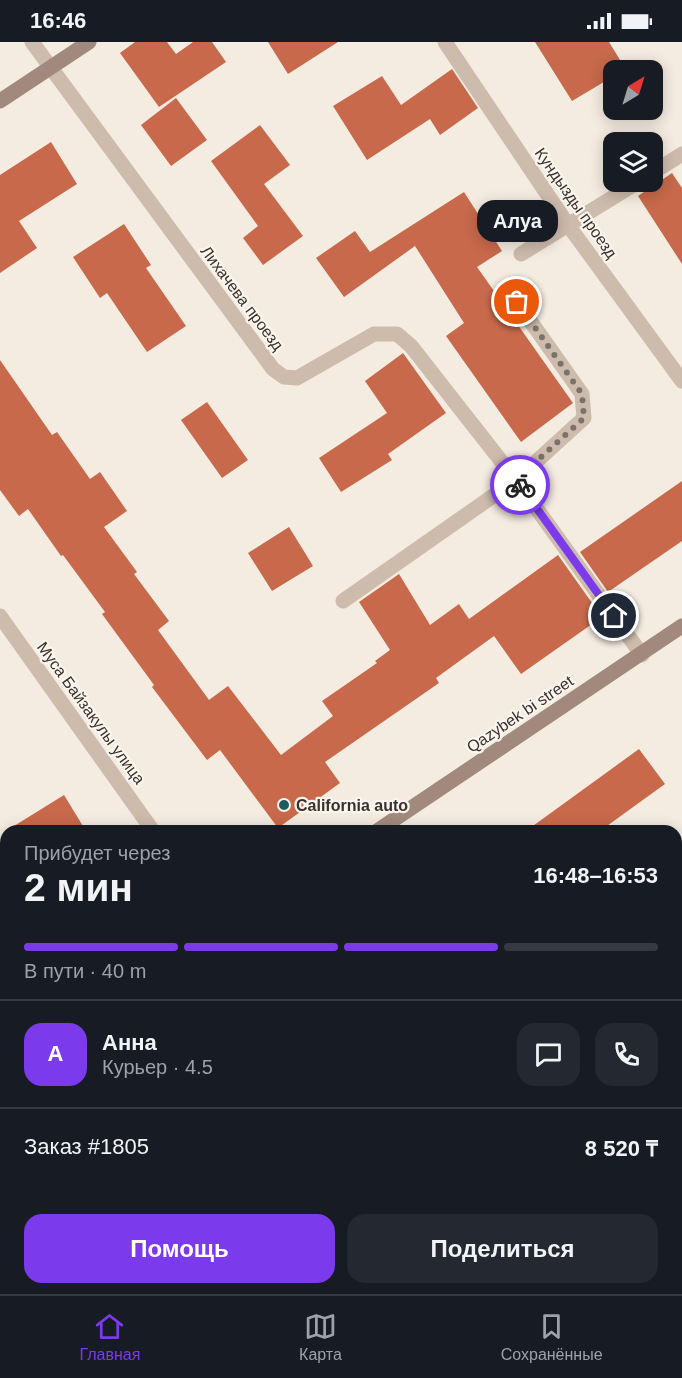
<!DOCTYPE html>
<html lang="ru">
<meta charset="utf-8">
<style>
:root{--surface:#171b24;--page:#242831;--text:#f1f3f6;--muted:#9ea1a6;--line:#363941;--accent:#7c3aed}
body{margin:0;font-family:Arial,sans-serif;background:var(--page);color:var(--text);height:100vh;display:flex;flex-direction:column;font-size:22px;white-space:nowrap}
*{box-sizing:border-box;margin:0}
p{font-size:20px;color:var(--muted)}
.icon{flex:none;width:33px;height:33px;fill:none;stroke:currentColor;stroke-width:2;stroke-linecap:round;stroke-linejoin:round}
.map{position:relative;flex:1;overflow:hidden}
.panel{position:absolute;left:0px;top:783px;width:682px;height:470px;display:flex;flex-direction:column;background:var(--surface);border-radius:18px 18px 0 0;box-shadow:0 3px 15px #0003}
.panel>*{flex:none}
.needle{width:39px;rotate:38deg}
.tools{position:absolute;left:603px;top:18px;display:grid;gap:12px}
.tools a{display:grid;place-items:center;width:60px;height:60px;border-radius:12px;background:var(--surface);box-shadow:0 3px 15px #0003;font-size:30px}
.pin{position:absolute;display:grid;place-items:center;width:51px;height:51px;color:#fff;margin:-26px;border:3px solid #fff;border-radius:50%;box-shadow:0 2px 6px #0007}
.courier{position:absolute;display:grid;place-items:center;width:60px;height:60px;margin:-30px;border:4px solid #7c3aed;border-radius:50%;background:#fff;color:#222;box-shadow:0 2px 8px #0007}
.bubble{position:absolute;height:42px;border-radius:18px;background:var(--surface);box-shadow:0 3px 15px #0003;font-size:20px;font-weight:600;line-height:42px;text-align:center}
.head em{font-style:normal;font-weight:600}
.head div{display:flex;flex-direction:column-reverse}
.head{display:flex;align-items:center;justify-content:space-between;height:102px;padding:0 24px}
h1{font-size:39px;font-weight:600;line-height:45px}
.bar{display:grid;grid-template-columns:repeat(4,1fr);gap:9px 6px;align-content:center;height:72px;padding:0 24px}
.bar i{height:8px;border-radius:4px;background:var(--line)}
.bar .current{background:var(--accent)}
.bar p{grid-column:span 4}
.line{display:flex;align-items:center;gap:15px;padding:0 24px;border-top:2px solid var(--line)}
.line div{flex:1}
.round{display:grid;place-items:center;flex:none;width:63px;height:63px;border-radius:18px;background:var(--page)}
.button{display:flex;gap:12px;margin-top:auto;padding:12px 24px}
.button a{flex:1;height:69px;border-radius:18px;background:var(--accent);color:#fff;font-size:24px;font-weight:600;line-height:69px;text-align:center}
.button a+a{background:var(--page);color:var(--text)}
.status{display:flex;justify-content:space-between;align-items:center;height:42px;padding:0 30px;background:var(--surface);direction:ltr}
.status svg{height:16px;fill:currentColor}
.dock{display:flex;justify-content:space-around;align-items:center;height:84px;border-top:2px solid var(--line);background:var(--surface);font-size:16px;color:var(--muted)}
.dock a{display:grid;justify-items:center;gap:3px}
.dock .current{color:var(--accent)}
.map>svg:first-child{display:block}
.building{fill:#c8694b}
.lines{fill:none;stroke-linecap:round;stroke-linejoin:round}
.service{stroke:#cdbbac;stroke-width:15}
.minor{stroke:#cdbbac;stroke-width:15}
.secondary{stroke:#a18a7d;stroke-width:15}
.done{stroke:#7c716b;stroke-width:6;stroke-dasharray:0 10.8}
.route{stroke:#7c3aed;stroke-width:8}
.poi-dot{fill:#1f5a5e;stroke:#fbf5ee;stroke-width:2}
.labels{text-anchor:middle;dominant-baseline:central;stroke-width:4.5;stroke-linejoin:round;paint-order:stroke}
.street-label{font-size:16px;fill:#3b302b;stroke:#fbf5ee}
.poi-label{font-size:16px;font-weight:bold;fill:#3b302b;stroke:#fbf5ee;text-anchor:start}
</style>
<div class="status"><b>16:46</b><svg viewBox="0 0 49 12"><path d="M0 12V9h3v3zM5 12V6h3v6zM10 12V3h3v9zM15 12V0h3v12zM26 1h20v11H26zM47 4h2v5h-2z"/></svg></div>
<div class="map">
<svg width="682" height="1252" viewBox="0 0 682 1252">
<rect width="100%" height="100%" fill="#f4ebe1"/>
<path class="building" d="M 135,0 L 167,0 L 176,12 L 193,0 L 212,0 L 226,20 L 159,65 L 120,11 Z
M 268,0 L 338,0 L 288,32 Z
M 535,0 L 609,0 L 625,26 L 614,28 L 614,34 L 572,59 Z
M 452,27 L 478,66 L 440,93 L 430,77 L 367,118 L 333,64 L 382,34 L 401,63 Z
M 176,56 L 207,98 L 171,124 L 141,83 Z
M 260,83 L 290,123 L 264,142 L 303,194 L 263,223 L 243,196 L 258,184 L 211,119 Z
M 51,100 L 77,142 L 19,179 L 37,206 L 0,231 L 0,133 Z
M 672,131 L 682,146 L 682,222 L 638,154 Z
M 464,150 L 502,209 L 477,225 L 573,361 L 521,400 L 446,294 L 464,281 L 415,204 L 344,255 L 316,216 L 355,189 L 370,210 Z
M 124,182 L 151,223 L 146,226 L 186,284 L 147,310 L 107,251 L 100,256 L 73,215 Z
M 403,311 L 446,371 L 388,412 L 392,418 L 341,450 L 319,416 L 387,371 L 365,339 Z
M 0,318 L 52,393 L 57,390 L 90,437 L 100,430 L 127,469 L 104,485 L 137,530 L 134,532 L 169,579 L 158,588 L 209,658 L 228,644 L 281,713 L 333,674 L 322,659 L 377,621 L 375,619 L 390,608 L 359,560 L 399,532 L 430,583 L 459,562 L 469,577 L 558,513 L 602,575 L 521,632 L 494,594 L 436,636 L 439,641 L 325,720 L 340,741 L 278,786 L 220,708 L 207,718 L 152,645 L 154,643 L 102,572 L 105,570 L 63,513 L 61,514 L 28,467 L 19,474 L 0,448 Z
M 207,360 L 248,418 L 222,436 L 181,378 Z
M 682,439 L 682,499 L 608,550 L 580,510 Z
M 289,485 L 313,524 L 272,549 L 248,511 Z
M 639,707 L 665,742 L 600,789 L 526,789 Z
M 64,753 L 86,789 L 6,789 Z"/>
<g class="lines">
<path class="service" d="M 343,559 L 516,438 L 584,376 L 582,352 L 517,260
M 0,906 L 6,915
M 676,1008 L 682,1004"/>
<path class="minor" d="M 32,0 L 273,327 L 284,335 L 297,336 L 374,292 L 397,292 L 411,304 L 516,438 L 642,613
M 445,0 L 568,183 L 682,339
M 652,131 L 682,112
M 521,212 L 638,140
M 0,574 L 153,789
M 326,1252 L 333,1246"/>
<path class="secondary" d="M 0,59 L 89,0
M 377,789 L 682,584
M 0,1040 L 6,1036"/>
</g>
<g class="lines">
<path class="done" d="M 517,260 L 582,352 L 584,376 L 516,438 L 520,443"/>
<path class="route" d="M 520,443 L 614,574"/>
</g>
<circle class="poi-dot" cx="284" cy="763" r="6"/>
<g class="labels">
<g class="street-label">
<text transform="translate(576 161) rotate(55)">Кундызды проезд</text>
<text transform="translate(242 256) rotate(53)">Лихачева проезд</text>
<text transform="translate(91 671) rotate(54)">Муса Байзакулы улица</text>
<text transform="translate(520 672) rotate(-34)">Qazybek bi street</text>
</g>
<g class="poi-label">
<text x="296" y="763">California auto</text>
</g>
</g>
</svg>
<div class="tools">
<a><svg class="needle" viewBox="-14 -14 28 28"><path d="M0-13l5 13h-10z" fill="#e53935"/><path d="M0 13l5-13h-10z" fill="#9ea1a6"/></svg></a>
<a><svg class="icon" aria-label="layers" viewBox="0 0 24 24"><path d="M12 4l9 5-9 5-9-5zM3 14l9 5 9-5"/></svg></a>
</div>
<div class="pin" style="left:517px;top:260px;background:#ea580c"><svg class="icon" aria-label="bag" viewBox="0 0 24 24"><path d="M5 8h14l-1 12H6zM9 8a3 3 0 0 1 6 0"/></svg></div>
<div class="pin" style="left:614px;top:574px;background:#1f2937"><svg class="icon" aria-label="home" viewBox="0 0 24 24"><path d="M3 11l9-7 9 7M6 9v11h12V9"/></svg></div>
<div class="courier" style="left:520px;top:443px"><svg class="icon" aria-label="bike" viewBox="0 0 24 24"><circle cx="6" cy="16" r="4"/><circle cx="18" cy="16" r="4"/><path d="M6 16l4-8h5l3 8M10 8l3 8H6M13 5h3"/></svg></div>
<div class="bubble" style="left:477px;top:158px;width:81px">Алуа</div>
<section class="panel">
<div class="head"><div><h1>2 мин</h1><p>Прибудет через</p></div><em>16:48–16:53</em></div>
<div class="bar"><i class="current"></i><i class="current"></i><i class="current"></i><i></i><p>В пути · 40 m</p></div>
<div class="line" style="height:108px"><b class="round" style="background:var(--accent);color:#fff">А</b><div><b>Анна</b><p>Курьер · 4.5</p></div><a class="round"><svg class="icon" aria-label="chat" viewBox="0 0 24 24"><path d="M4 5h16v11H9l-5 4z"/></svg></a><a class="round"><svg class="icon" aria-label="phone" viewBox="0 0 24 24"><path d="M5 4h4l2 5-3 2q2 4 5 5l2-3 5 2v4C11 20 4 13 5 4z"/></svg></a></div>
<div class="line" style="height:78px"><div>Заказ #1805</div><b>8 520 ₸</b></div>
<div class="button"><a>Помощь</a><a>Поделиться</a></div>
</section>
</div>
<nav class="dock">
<a class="current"><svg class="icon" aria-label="home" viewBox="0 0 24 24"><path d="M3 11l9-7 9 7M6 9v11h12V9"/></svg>Главная</a>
<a><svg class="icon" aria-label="map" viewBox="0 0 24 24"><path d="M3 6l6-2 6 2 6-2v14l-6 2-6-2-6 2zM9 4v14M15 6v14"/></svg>Карта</a>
<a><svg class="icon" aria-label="saved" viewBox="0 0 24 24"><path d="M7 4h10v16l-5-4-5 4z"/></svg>Сохранённые</a>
</nav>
